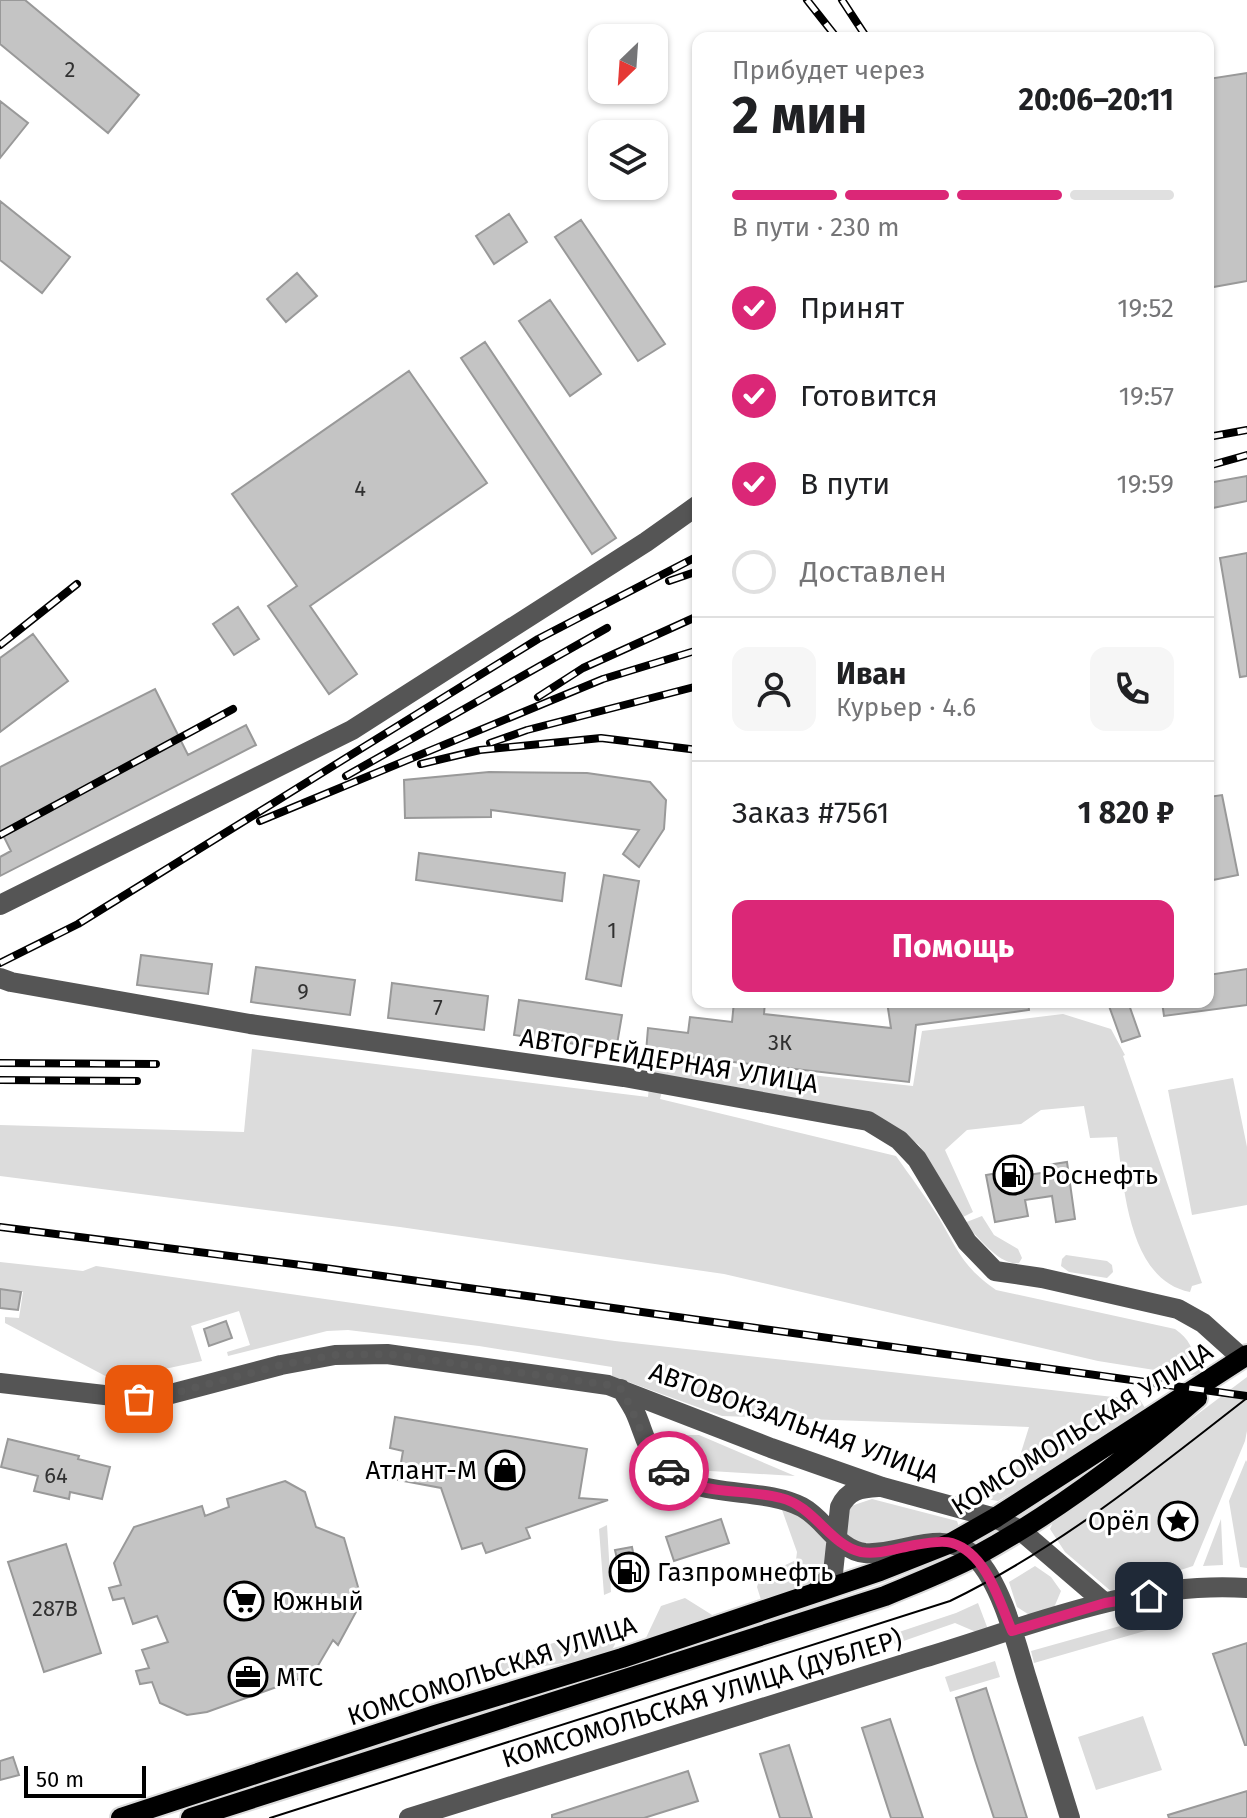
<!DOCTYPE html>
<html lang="ru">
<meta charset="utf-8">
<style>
:root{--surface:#fff;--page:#f6f6f6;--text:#202124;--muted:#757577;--line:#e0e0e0;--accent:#db2777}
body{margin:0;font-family:"Fira Sans",sans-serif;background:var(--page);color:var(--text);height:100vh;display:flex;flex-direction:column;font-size:30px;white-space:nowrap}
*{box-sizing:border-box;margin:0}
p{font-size:26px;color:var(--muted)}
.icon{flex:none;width:44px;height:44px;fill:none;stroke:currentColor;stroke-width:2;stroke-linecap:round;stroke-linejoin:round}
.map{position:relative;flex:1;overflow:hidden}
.side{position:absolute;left:692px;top:32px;width:522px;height:976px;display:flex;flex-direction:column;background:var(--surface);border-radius:16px;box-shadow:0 2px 6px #0004}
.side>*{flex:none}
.needle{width:52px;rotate:205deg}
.fabs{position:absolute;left:588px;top:24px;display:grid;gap:16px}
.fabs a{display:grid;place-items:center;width:80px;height:80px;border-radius:16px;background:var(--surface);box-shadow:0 2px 6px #0004;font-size:40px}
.scale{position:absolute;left:24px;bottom:20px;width:122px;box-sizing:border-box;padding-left:8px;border:4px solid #000;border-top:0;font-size:22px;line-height:28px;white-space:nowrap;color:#000;-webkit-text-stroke:6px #fff;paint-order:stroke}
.pin{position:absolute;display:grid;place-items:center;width:68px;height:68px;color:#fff;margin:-34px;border-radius:16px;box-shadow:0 4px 12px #0006}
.courier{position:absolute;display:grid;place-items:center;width:80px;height:80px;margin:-40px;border:6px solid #db2777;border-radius:50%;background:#fff;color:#222;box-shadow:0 2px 10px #0007}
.overview em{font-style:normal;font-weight:700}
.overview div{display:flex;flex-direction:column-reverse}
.overview{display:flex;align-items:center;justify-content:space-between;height:136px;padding:0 40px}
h1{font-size:52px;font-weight:700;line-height:60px}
.bar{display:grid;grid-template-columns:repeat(4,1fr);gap:12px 8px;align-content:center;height:96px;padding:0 40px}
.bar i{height:10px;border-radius:6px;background:var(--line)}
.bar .selected{background:var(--accent)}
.bar p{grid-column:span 4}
.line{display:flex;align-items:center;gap:20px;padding:0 40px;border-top:2px solid var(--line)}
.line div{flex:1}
.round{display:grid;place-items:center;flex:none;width:84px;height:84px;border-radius:16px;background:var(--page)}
ol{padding:0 40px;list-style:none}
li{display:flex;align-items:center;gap:24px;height:88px}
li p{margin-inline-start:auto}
li .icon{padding:8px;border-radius:50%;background:var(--accent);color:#fff;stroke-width:4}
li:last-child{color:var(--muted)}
li i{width:44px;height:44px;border:4px solid var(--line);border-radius:50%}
.cta{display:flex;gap:16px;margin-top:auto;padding:16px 40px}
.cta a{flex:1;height:92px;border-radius:16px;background:var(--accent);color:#fff;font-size:32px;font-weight:700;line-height:92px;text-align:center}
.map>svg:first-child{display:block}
.green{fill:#dcdcdc}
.building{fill:#c4c4c4;stroke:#999;stroke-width:2}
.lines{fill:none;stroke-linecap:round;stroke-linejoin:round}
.major-casing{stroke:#dbdbdb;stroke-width:24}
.minor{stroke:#555;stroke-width:20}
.major{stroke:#000;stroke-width:20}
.tram{stroke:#000;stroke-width:2}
.rail-casing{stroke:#000;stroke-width:8}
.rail{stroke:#fff;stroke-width:5;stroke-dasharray:15;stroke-linecap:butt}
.done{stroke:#595959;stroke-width:8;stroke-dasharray:0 14.4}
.route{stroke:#db2777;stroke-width:10}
.labels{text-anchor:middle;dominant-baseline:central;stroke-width:6;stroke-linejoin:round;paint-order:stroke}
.number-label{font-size:22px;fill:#313131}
.street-label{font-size:26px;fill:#000;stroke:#fff}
.poi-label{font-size:26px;fill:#000;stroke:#fff;text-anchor:start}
</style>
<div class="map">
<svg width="1247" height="1818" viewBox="0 0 1247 1818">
<rect width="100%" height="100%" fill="#fff"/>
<path class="green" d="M 1063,1014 L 1111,1029 L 1125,1055 L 1123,1056 L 1202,1283 L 1192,1286 L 1190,1292 C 1128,1280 1124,1186 1117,1137 L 1090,1138 L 1084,1106 L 1041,1110 L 1021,1124 L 967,1130 L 945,1150 L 973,1212 L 963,1217 L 919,1145 L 874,1113 L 665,1080 L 660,1099 L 896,1156 C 910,1176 926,1197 939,1218 C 958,1251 963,1267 996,1290 L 1175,1329 C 1189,1339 1194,1349 1196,1366 L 1216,1372 L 1191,1375 L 1187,1358 L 1167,1372 L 1098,1361 L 724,1274 L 400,1227 L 0,1176 L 0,1125 L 244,1132 L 252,1049 L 648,1097 L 652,1058 L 913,1086 L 922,1031 Z
M 1233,1078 L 1247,1147 L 1247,1205 L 1192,1215 L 1168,1090 Z
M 982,1216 L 994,1235 L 1018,1249 L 1022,1258 L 1019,1263 C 999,1266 978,1236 964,1223 Z
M 1066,1255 L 1107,1261 L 1112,1265 L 1113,1272 L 1107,1278 L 1069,1272 L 1061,1266 L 1062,1259 Z
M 0,1262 L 83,1271 L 96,1266 L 615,1341 L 1140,1400 L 1147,1411 L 998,1501 L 980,1498 L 1013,1478 L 1029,1427 L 722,1416 L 612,1376 L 612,1367 L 479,1346 L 348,1330 L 327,1331 L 228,1356 L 227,1352 L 250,1345 L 239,1311 L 191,1326 L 202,1361 L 113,1380 L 5,1323 L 5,1317 L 19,1318 L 23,1292 L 0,1289 Z
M 1247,1377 L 1247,1431 L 1245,1441 L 1193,1566 L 1112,1592 L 1065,1552 L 1050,1529 L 1055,1518 L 1126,1468 Z
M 687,1435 L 699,1435 L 795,1476 L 677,1469 L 668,1459 L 674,1442 Z
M 1246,1460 L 1247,1462 L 1247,1568 L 1240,1567 L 1229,1501 Z
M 872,1499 L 957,1521 L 959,1527 L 949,1535 C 929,1537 853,1555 845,1531 C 842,1523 848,1514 851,1506 Z
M 781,1507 C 806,1518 844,1541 823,1572 C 820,1577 817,1583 811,1586 C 796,1593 778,1597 762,1603 L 757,1587 L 760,1577 L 796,1560 L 797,1552 Z
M 1221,1519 L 1223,1565 L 1203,1566 Z
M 607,1525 L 611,1592 L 604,1595 L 599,1529 Z
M 1035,1566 L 1051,1577 L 1061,1591 L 1053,1610 L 1031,1616 L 1017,1607 L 1009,1582 Z
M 685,1598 L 717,1618 L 644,1642 L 661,1606 Z
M 978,1603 L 989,1632 L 976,1632 L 955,1623 L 895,1644 L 890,1635 L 956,1613 Z
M 1138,1621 L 1162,1626 L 1034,1663 L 1031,1651 Z
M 602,1628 L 611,1632 L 615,1644 L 611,1652 L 591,1658 L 500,1674 L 495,1661 Z
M 995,1661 L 1000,1677 L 950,1692 L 945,1677 Z
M 1143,1716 L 1162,1770 L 1096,1790 L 1078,1737 Z"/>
<path class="building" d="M 0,0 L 25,0 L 139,95 L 108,133 L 0,44 Z
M 1247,73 L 1247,281 L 1208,288 L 1208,79 Z
M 0,101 L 28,123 L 0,158 Z
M 0,201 L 70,257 L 42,293 L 0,260 Z
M 509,214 L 527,242 L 494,264 L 476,236 Z
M 581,220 L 665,344 L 638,361 L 555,237 Z
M 297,273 L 317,296 L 286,322 L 267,299 Z
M 550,300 L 601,374 L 570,396 L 519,321 Z
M 485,342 L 616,538 L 592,554 L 461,358 Z
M 409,371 L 487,483 L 310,606 L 357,674 L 329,694 L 268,606 L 297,586 L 232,494 Z
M 1247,476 L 1247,501 L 1208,509 L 1208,483 Z
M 1247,553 L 1247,676 L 1240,677 L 1220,558 Z
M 238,607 L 259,639 L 234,655 L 213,624 Z
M 33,634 L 68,681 L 0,732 L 0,658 Z
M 155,689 L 188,755 L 246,725 L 256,745 L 0,876 L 0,857 L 11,851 L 0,829 L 0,767 Z
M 489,772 L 587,773 L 650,782 L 666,800 L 664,829 L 639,867 L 623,854 L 639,830 L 491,810 L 491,817 L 405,818 L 404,780 Z
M 1222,795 L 1238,875 L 1208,881 L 1208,797 Z
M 419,853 L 565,873 L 562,901 L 416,880 Z
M 604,875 L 639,881 L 621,986 L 586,979 Z
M 141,955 L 212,964 L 208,994 L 137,985 Z
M 256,967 L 355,980 L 350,1015 L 251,1002 Z
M 1247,969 L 1247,1005 L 1164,1016 L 1162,1002 L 1208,1002 L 1208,975 Z
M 392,983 L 488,996 L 484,1030 L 388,1018 Z
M 519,1000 L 622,1015 L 616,1050 L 514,1035 Z
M 734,1002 L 765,1002 L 764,1014 L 891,1028 L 887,1002 L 921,1002 L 922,1005 L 946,1002 L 1028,1002 L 1029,1010 L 916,1025 L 909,1082 L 646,1052 L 648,1028 L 688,1033 L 690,1017 L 732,1022 Z
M 1119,1002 L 1128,1002 L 1140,1036 L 1122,1042 L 1109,1006 Z
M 1067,1162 L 1075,1219 L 1056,1222 L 1052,1196 L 1025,1200 L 1028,1216 L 995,1222 L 986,1175 L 1020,1169 L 1021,1176 L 1048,1172 L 1047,1165 Z
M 0,1289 L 21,1292 L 18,1310 L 0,1308 Z
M 226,1321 L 232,1338 L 209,1346 L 204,1329 Z
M 395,1417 L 587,1449 L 579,1498 L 608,1500 L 526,1528 L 530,1538 L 486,1553 L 482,1543 L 462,1549 L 441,1488 L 398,1480 L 403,1451 L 390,1448 Z
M 8,1439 L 79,1456 L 78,1459 L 110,1467 L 102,1499 L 70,1492 L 69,1499 L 34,1491 L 38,1476 L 1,1467 Z
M 285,1481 L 305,1492 L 316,1527 L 344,1538 L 362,1601 L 338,1645 L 333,1640 L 313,1674 L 207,1712 L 187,1715 L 160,1703 L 152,1682 L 140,1684 L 136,1671 L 149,1668 L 142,1650 L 168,1642 L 157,1616 L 133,1624 L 124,1598 L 113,1600 L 109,1588 L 121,1585 L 114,1563 L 134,1527 L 202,1506 L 205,1516 L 229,1507 L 227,1499 Z
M 721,1519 L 729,1543 L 674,1561 L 666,1537 Z
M 66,1544 L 101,1653 L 44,1672 L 8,1562 Z
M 632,1547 L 638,1578 L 622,1581 L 615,1550 Z
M 1247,1643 L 1247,1745 L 1245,1745 L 1213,1654 Z
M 986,1688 L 1027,1818 L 994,1818 L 975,1760 L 956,1698 Z
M 890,1719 L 923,1818 L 891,1818 L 862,1728 Z
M 789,1745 L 812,1818 L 780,1818 L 760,1754 Z
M 13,1757 L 19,1775 L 0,1780 L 0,1761 Z
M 688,1771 L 698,1801 L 644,1818 L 552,1818 L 552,1815 Z
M 1247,1791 L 1247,1818 L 1169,1818 L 1168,1815 Z"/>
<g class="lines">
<g class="major-casing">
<path id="major" d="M 121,1818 L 435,1715 L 622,1658 L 880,1571 L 951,1543 L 995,1518 L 1247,1355
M 191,1818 L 885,1596 C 916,1583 947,1571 976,1556 C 1055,1513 1129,1457 1197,1398"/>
</g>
<path class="minor" d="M 0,905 L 352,730 L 646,542 L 698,505
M 0,978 L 11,982 L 250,1024 L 624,1077 L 868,1121 L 899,1140 L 917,1159 L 967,1242 L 995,1271 L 1042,1278 L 1178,1309 L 1203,1323 L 1242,1358
M 0,1383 L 139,1399 L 167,1395 L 281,1365 L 335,1355 L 387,1354 L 608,1385 L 771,1448 L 882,1487 L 995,1518 L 1020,1530 L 1105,1603
M 621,1389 C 626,1396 630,1403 634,1410 C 642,1426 645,1445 656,1460 C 690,1503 757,1484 802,1507 C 825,1519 837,1550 865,1553 C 901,1556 944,1526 975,1557 C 1002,1584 1016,1643 1027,1679 C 1041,1725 1056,1772 1070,1818
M 816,1592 L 833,1573 L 840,1507 C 848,1490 860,1488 878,1487
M 409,1818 C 580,1764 751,1710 923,1658 C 1027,1627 1137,1580 1247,1588"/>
<use href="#major" class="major"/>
<path class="tram" d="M 270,1818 L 950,1601 C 1059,1548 1152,1472 1247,1398"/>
<g class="rail-casing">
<path id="rail" d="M 807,0 L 837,38
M 842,0 L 867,38
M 1208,437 L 1247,430
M 1208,466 L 1247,455
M 669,581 L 698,571
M 0,645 L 77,584
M 538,697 L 583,668 L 698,616
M 490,743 L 527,730 L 698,686
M 421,764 L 480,750 L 601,738 L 698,750
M 346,776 L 607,628
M 260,821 L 603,679 L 698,650
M 0,835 L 233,709
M 0,963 L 78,924 L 538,639 L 698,556
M 0,1063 L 156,1064
M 0,1080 L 137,1081
M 0,1227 L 325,1268 L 1247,1396"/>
</g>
<use href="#rail" class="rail"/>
</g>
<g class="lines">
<path class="done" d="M 139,1399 L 167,1395 L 281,1365 L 335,1355 L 387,1354 L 608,1385 L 621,1389 C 638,1417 644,1451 669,1471"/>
<path class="route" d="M 669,1471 C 699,1497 745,1488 781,1498 C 814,1506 831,1546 861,1552 C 878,1555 898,1548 915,1545 C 926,1543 942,1540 952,1543 C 987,1554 999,1601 1012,1631 L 1105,1603 L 1149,1596"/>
</g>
<defs>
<g id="fuel-ring" transform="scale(2)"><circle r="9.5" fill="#fff" stroke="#000" stroke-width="1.5"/><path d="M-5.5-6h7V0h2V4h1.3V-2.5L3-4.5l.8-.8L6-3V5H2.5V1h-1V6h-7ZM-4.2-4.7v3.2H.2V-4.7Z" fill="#000"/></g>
<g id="shop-ring" transform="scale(2)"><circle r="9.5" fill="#fff" stroke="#000" stroke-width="1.5"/><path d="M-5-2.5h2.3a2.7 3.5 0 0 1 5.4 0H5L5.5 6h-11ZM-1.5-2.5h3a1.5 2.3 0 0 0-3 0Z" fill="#000"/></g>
<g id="sight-ring" transform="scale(2)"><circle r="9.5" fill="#fff" stroke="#000" stroke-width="1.5"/><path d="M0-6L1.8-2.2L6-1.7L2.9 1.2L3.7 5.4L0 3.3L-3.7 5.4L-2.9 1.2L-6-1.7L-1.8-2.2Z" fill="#000"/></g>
<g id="supermarket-ring" transform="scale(2)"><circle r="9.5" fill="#fff" stroke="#000" stroke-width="1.5"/><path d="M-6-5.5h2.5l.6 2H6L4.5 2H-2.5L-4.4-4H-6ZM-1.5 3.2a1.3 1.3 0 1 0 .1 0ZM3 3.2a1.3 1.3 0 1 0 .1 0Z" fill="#000"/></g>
<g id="office-ring" transform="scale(2)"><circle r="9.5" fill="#fff" stroke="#000" stroke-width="1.5"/><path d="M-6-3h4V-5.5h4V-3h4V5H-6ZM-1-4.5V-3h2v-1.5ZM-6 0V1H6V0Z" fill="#000"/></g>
</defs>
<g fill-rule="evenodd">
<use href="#fuel-ring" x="1013" y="1175"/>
<use href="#shop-ring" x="505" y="1470"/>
<use href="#sight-ring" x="1178" y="1521"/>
<use href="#fuel-ring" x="629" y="1572"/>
<use href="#supermarket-ring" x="244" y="1601"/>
<use href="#office-ring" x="248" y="1677"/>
</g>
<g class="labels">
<g class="number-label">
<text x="70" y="69">2</text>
<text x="360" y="488">4</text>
<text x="612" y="930">1</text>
<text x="303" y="991">9</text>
<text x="438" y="1007">7</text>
<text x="780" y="1042">3К</text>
<text x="56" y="1475">64</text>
<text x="55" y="1608">287В</text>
</g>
<g class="street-label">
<text transform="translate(669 1061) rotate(9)">АВТОГРЕЙДЕРНАЯ УЛИЦА</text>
<text transform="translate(794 1423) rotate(20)">АВТОВОКЗАЛЬНАЯ УЛИЦА</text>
<text transform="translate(1082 1429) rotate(-32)">КОМСОМОЛЬСКАЯ УЛИЦА</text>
<text transform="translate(492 1671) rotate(-18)">КОМСОМОЛЬСКАЯ УЛИЦА</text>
<text transform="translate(702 1699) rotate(-17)">КОМСОМОЛЬСКАЯ УЛИЦА (ДУБЛЕР)</text>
</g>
<g class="poi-label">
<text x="1041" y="1175">Роснефть</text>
<text x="477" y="1470" text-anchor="end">Атлант-М</text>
<text x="1150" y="1521" text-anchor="end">Орёл</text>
<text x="657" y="1572">Газпромнефть</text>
<text x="272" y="1601">Южный</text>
<text x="276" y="1677">МТС</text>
</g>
</g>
</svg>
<div class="fabs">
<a><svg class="needle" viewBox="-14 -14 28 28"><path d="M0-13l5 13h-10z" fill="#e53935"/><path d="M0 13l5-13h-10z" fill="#757577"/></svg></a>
<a><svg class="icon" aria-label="layers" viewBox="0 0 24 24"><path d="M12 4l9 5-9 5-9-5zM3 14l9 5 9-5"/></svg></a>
</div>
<div class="scale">50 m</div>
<div class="pin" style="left:139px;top:1399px;background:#ea580c"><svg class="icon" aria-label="bag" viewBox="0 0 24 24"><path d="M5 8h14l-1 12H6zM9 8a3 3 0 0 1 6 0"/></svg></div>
<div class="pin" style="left:1149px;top:1596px;background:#1f2937"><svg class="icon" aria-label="home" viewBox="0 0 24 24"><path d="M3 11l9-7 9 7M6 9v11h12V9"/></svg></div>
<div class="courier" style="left:669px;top:1471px"><svg class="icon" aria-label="car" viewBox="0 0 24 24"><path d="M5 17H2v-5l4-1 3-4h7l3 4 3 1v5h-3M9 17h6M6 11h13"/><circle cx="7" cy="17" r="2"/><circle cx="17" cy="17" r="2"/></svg></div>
<section class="side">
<div class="overview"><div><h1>2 мин</h1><p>Прибудет через</p></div><em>20:06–20:11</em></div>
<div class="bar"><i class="selected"></i><i class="selected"></i><i class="selected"></i><i></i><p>В пути · 230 m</p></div>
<ol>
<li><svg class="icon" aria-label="check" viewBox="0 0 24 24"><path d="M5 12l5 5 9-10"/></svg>Принят<p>19:52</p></li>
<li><svg class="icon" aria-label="check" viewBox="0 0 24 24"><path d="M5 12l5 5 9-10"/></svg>Готовится<p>19:57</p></li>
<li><svg class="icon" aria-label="check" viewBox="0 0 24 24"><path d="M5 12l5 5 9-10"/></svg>В пути<p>19:59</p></li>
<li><i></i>Доставлен</li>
</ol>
<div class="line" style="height:144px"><a class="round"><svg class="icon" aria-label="person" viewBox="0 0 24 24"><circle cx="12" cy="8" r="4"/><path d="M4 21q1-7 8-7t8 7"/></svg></a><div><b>Иван</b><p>Курьер · 4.6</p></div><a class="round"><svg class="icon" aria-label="phone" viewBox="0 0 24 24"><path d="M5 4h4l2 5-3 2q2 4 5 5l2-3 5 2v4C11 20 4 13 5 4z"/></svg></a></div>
<div class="line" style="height:104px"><div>Заказ #7561</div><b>1 820 ₽</b></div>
<div class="cta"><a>Помощь</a></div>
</section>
</div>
